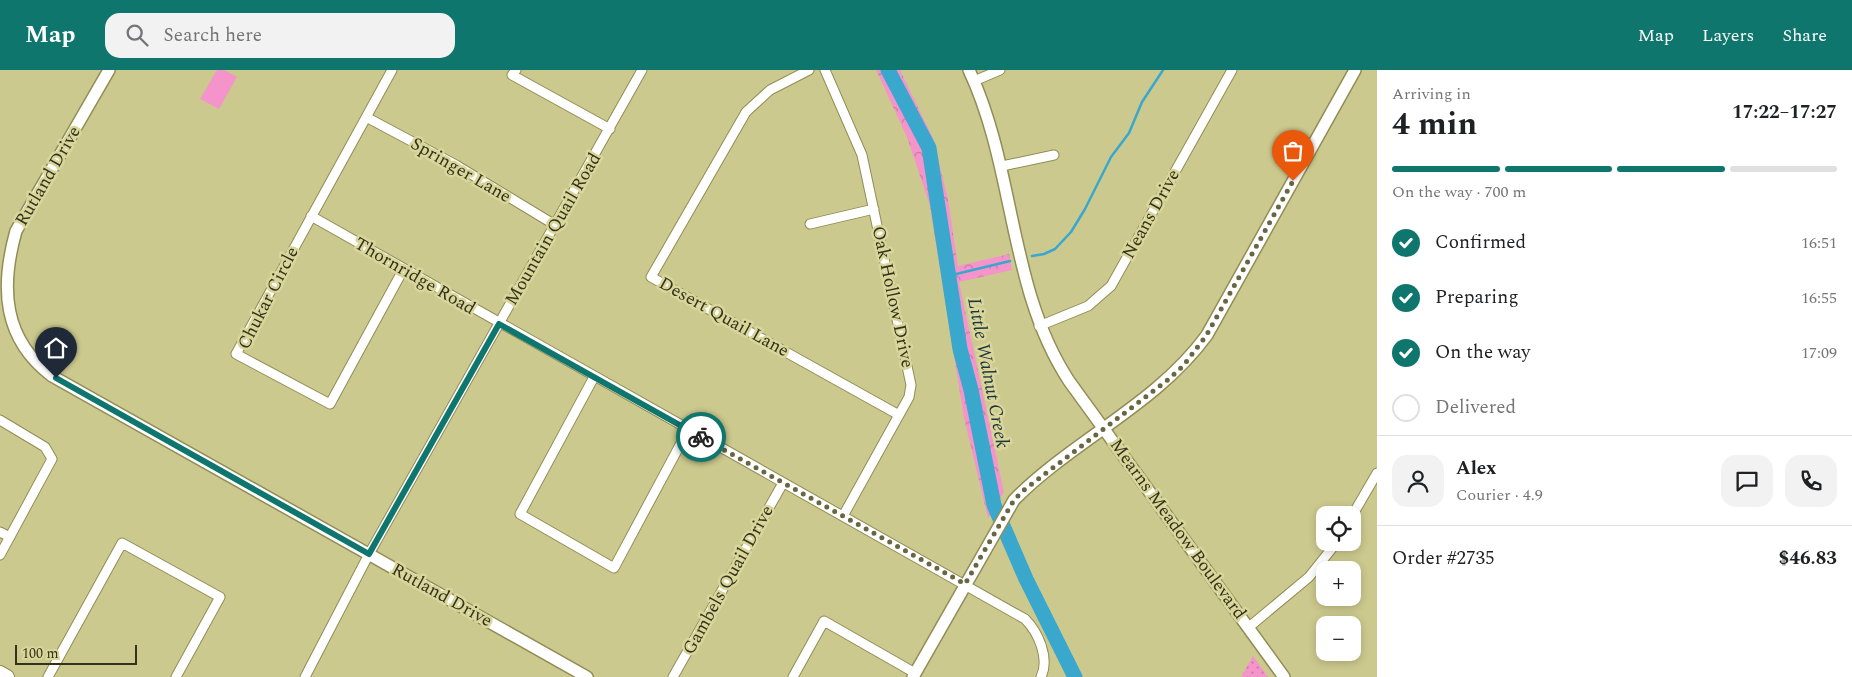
<!DOCTYPE html>
<meta charset="utf-8">
<style>
:root{--surface:#fff;--page:#f2f2f2;--text:#202124;--muted:#757577;--line:#e0e0e0;--accent:#0f766e}
body{margin:0;font-family:Spectral,serif;background:var(--page);color:var(--text);height:100vh;display:flex;flex-direction:column;font-size:19px;white-space:nowrap}
*{box-sizing:border-box;margin:0}
p{font-size:16px;color:var(--muted)}
.icon{flex:none;width:28px;height:28px;fill:none;stroke:currentColor;stroke-width:2;stroke-linecap:round;stroke-linejoin:round}
.map{position:relative;flex:1;overflow:hidden}
.drawer{display:flex;flex-direction:column;background:var(--surface);width:475px}
.drawer>*{flex:none}
.buttons{position:absolute;left:1316px;top:436px;display:grid;gap:10px}
.buttons a{display:grid;place-items:center;width:45px;height:45px;border-radius:10px;background:var(--surface);box-shadow:0 2px 8px #0003;font-size:25px}
.scale{position:absolute;left:15px;bottom:12px;width:122px;box-sizing:border-box;padding-left:5px;border:2px solid #34321b;border-top:0;font-size:14px;line-height:18px;white-space:nowrap;color:#34321b;-webkit-text-stroke:4px #d9d69b;paint-order:stroke}
.pin{position:absolute;display:grid;place-items:center;width:42px;height:42px;color:#fff;margin:-51px -21px;border-radius:50% 50% 50% 0;rotate:-45deg;box-shadow:0 0 5px #0007}
.pin .icon{rotate:45deg}
.courier{position:absolute;display:grid;place-items:center;width:50px;height:50px;margin:-25px;border:4px solid #0f766e;border-radius:50%;background:#fff;color:#222;box-shadow:0 1px 6px #0007}
.summary em{font-style:normal;font-weight:700}
.summary div{display:flex;flex-direction:column-reverse}
.summary{display:flex;align-items:center;justify-content:space-between;height:85px;padding:0 15px}
h1{font-size:32px;font-weight:700;line-height:38px}
.bar{display:grid;grid-template-columns:repeat(4,1fr);gap:8px 5px;align-content:center;height:60px;padding:0 15px}
.bar i{height:6px;border-radius:4px;background:var(--line)}
.bar .current{background:var(--accent)}
.bar p{grid-column:span 4}
.line{display:flex;align-items:center;gap:12px;padding:0 15px;border-top:1px solid var(--line)}
.line div{flex:1}
.round{display:grid;place-items:center;flex:none;width:52px;height:52px;border-radius:15px;background:var(--page)}
ol{padding:0 15px;list-style:none}
li{display:flex;align-items:center;gap:15px;height:55px}
li p{margin-inline-start:auto}
li .icon{padding:5px;border-radius:50%;background:var(--accent);color:#fff;stroke-width:4}
li:last-child{color:var(--muted)}
li i{width:28px;height:28px;border:2px solid var(--line);border-radius:50%}
header{display:flex;align-items:center;gap:30px;box-sizing:border-box;height:70px;padding:0 25px;background:var(--accent);color:#fff}
header strong{font-size:24px}
nav{display:flex;gap:28px;margin-inline-start:auto;font-size:18px}
.search{width:350px;height:45px;background:var(--page);display:flex;align-items:center;gap:12px;box-sizing:border-box;padding:0 18px;border-radius:15px;color:var(--muted);font-size:19px}
main{display:flex;flex:1;min-height:0}
.map>svg:first-child{display:block}
.forest{fill:url(#forest-crowns)}
.park{fill:url(#park-dots)}
.garden{fill:#f594cb}
.lines{fill:none;stroke-linecap:round;stroke-linejoin:round}
.stream{stroke:#3aa7cd;stroke-width:2.5}
.river{stroke:#3aa7cd;stroke-width:15}
.minor-casing{stroke:#918d55;stroke-width:11}
.tertiary-casing{stroke:#918d55;stroke-width:14}
.secondary-casing{stroke:#918d55;stroke-width:16}
.minor{stroke:#fff;stroke-width:9}
.tertiary{stroke:#fff;stroke-width:11}
.secondary{stroke:#fff;stroke-width:14}
.done{stroke:#696743;stroke-width:5;stroke-dasharray:0 9}
.route{stroke:#0f766e;stroke-width:6}
.labels{text-anchor:middle;dominant-baseline:central;stroke-width:5;stroke-linejoin:round;paint-order:stroke}
.street-label{font-size:18px;fill:#34321b;stroke:#d9d69b}
.water-label{font-size:19px;font-style:italic;fill:#1c343d;stroke:#d9d69b}
</style>
<header>
<strong>Map</strong>
<div class="search"><svg class="icon" aria-label="search" viewBox="0 0 24 24"><circle cx="10" cy="10" r="6"/><path d="M15 15l6 6"/></svg>Search here</div>
<nav><a>Map</a><a>Layers</a><a>Share</a></nav>
</header>
<main>
<div class="map">
<svg width="1377" height="607" viewBox="0 0 1377 607">
<defs>
<pattern id="forest-crowns" width="20" height="18" patternUnits="userSpaceOnUse" patternTransform="scale(1.25)"><rect width="20" height="18" fill="#f594cb"/><path d="M2 6a3 3 0 1 1 6 0M12 15a3 3 0 1 1 6 0" fill="none" stroke="#c779a4"/></pattern>
<pattern id="park-dots" width="8" height="8" patternUnits="userSpaceOnUse" patternTransform="scale(1.25)"><rect width="8" height="8" fill="#f594cb"/><path d="M2 2h.1M6 6h.1" fill="none" stroke="#c779a4" stroke-width="1.8" stroke-linecap="round"/></pattern>
</defs>
<rect width="100%" height="100%" fill="#ccc98e"/>
<path class="forest" d="M 876,0 L 900,0 L 933,68 L 948,129 L 958,196 L 1009,184 L 1012,200 L 959,212 L 1004,422 L 988,448 L 964,348 L 930,136 L 907,67 Z"/>
<path class="park" d="M 1253,586 L 1268,607 L 1241,607 Z"/>
<path class="garden" d="M 217,0 L 224,0 L 237,7 L 219,39 L 200,29 Z"/>
<g class="lines">
<path class="stream" d="M 1032,186 L 1044,184 L 1055,179 L 1071,162 L 1085,139 L 1111,87 L 1129,63 L 1142,32 L 1163,0
M 948,206 L 1010,191"/>
<path class="river" d="M 888,0 L 929,78 L 960,279 L 971,320 L 994,435 L 1026,509 L 1075,607"/>
<g class="minor-casing">
<path id="minor" d="M 392,0 L 236,284 L 330,334 L 403,200
M 516,0 L 512,5 L 610,59
M 809,0 L 770,20 L 746,42 L 651,207 L 899,345
M 825,0 L 862,85 L 911,315 L 909,327 L 843,446
M 974,11 L 1000,0
M 366,47 L 456,95 L 555,155
M 1002,96 L 1054,85
M 311,146 L 1025,549 C 1038,562 1050,588 1041,607
M 810,154 L 874,139
M 1039,256 L 1088,236 L 1111,216 L 1232,0
M 594,307 L 520,444 L 614,498 L 688,360
M 0,350 L 45,377 L 52,389 L 0,485
M 1352,446 L 1377,403
M 0,462 L 10,467
M 1249,557 L 1309,507 L 1337,472
M 48,607 L 122,473 L 220,527 L 176,607
M 305,607 L 369,484 L 642,0
M 673,607 L 783,413
M 793,607 L 824,551 L 915,603"/>
</g>
<g class="tertiary-casing">
<path id="tertiary" d="M 109,0 L 16,161 C 0,218 3,269 52,306 L 587,607
M 969,0 C 1016,100 1008,218 1069,311 L 1284,607
M 913,607 L 1014,430 C 1073,370 1156,335 1207,265 L 1355,0"/>
</g>
<g class="secondary-casing">
<path id="secondary" d="M 0,603 L 7,607"/>
</g>
<use href="#minor" class="minor"/>
<use href="#tertiary" class="tertiary"/>
<use href="#secondary" class="secondary"/>
</g>
<g class="lines">
<path class="done" d="M 701,367 L 965,514 L 1014,430 L 1024,420 L 1169,309 L 1183,296 L 1206,266 L 1293,111"/>
<path class="route" d="M 56,308 L 369,484 L 499,254 L 701,367"/>
</g>
<g class="labels">
<g class="street-label">
<text transform="translate(461 100) rotate(30)">Springer Lane</text>
<text transform="translate(48 106) rotate(-60)">Rutland Drive</text>
<text transform="translate(1151 144) rotate(-61)">Neans Drive</text>
<text transform="translate(553 159) rotate(-60)">Mountain Quail Road</text>
<text transform="translate(415 206) rotate(30)">Thornridge Road</text>
<text transform="translate(893 227) rotate(78)">Oak Hollow Drive</text>
<text transform="translate(268 228) rotate(-63)">Chukar Circle</text>
<text transform="translate(724 247) rotate(29)">Desert Quail Lane</text>
<text transform="translate(1178 459) rotate(54)">Mearns Meadow Boulevard</text>
<text transform="translate(728 510) rotate(-61)">Gambels Quail Drive</text>
<text transform="translate(442 525) rotate(29)">Rutland Drive</text>
</g>
<g class="water-label">
<text transform="translate(988 303) rotate(79)">Little Walnut Creek</text>
</g>
</g>
</svg>
<div class="buttons">
<a><svg class="icon" aria-label="locate" viewBox="0 0 24 24"><circle cx="12" cy="12" r="6"/><path d="M12 2v4M12 18v4M2 12h4M18 12h4"/></svg></a>
<a>+</a>
<a>−</a>
</div>
<div class="scale">100 m</div>
<div class="pin" style="left:1293px;top:111px;background:#ea580c"><svg class="icon" aria-label="bag" viewBox="0 0 24 24"><path d="M5 8h14l-1 12H6zM9 8a3 3 0 0 1 6 0"/></svg></div>
<div class="pin" style="left:56px;top:308px;background:#1f2937"><svg class="icon" aria-label="home" viewBox="0 0 24 24"><path d="M3 11l9-7 9 7M6 9v11h12V9"/></svg></div>
<div class="courier" style="left:701px;top:367px"><svg class="icon" aria-label="bike" viewBox="0 0 24 24"><circle cx="6" cy="16" r="4"/><circle cx="18" cy="16" r="4"/><path d="M6 16l4-8h5l3 8M10 8l3 8H6M13 5h3"/></svg></div>
</div>
<section class="drawer">
<div class="summary"><div><h1>4 min</h1><p>Arriving in</p></div><em>17:22–17:27</em></div>
<div class="bar"><i class="current"></i><i class="current"></i><i class="current"></i><i></i><p>On the way · 700 m</p></div>
<ol>
<li><svg class="icon" aria-label="check" viewBox="0 0 24 24"><path d="M5 12l5 5 9-10"/></svg>Confirmed<p>16:51</p></li>
<li><svg class="icon" aria-label="check" viewBox="0 0 24 24"><path d="M5 12l5 5 9-10"/></svg>Preparing<p>16:55</p></li>
<li><svg class="icon" aria-label="check" viewBox="0 0 24 24"><path d="M5 12l5 5 9-10"/></svg>On the way<p>17:09</p></li>
<li><i></i>Delivered</li>
</ol>
<div class="line" style="height:90px"><a class="round"><svg class="icon" aria-label="person" viewBox="0 0 24 24"><circle cx="12" cy="8" r="4"/><path d="M4 21q1-7 8-7t8 7"/></svg></a><div><b>Alex</b><p>Courier · 4.9</p></div><a class="round"><svg class="icon" aria-label="chat" viewBox="0 0 24 24"><path d="M4 5h16v11H9l-5 4z"/></svg></a><a class="round"><svg class="icon" aria-label="phone" viewBox="0 0 24 24"><path d="M5 4h4l2 5-3 2q2 4 5 5l2-3 5 2v4C11 20 4 13 5 4z"/></svg></a></div>
<div class="line" style="height:65px"><div>Order #2735</div><b>$46.83</b></div>
</section>
</main>
